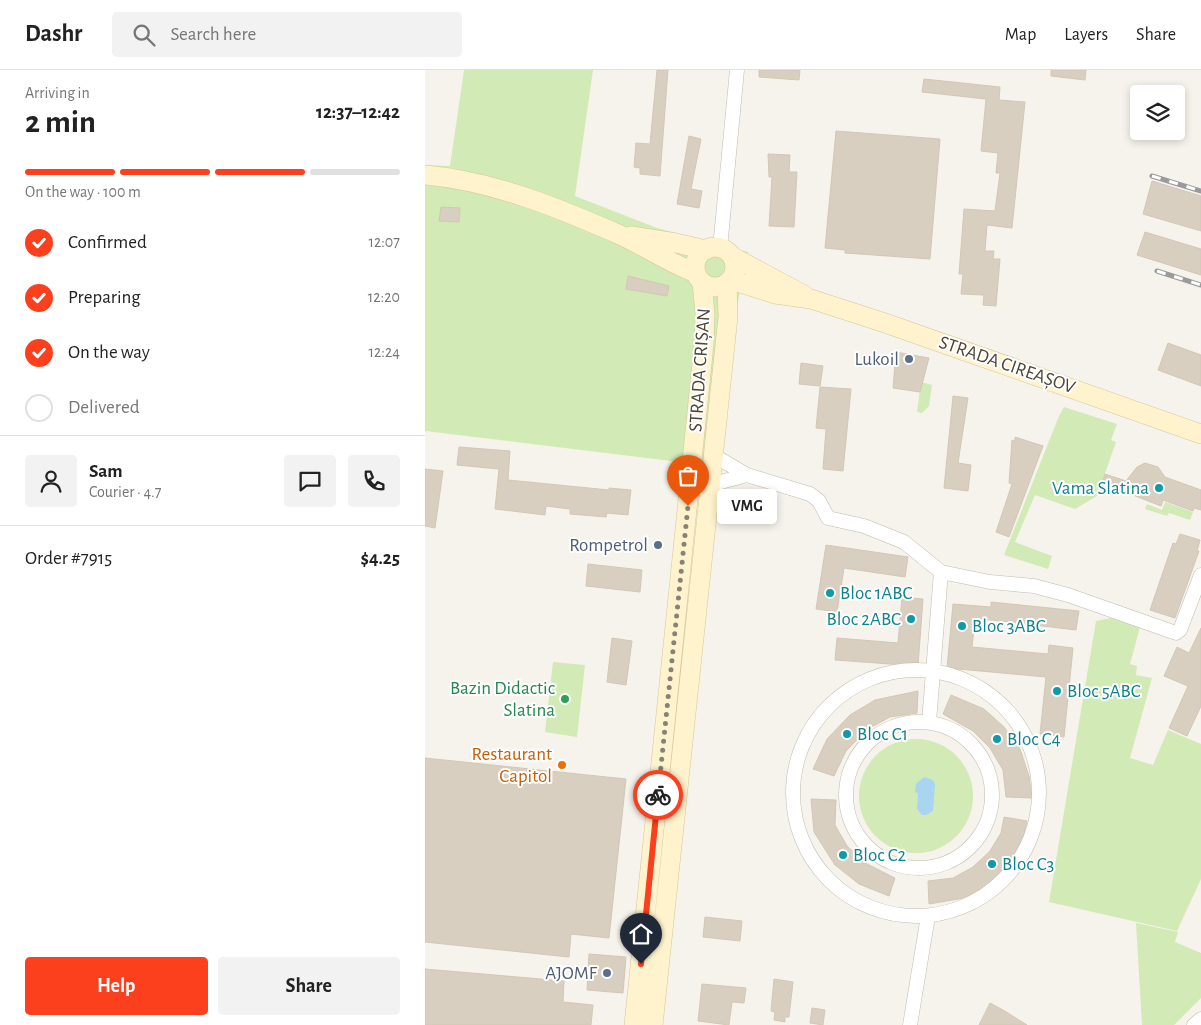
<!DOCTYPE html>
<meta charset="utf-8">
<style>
:root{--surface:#fff;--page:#f2f2f2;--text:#222;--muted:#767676;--line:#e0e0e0;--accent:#fc3f1d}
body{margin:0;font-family:"Alegreya Sans",sans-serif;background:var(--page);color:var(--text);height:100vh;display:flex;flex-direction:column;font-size:19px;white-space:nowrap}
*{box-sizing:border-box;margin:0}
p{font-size:16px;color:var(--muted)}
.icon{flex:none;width:28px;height:28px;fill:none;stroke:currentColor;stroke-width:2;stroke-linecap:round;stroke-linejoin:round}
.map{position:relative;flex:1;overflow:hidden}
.drawer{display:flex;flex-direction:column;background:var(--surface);width:425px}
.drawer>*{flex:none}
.fabs{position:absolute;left:705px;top:15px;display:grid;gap:10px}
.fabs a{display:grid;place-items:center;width:55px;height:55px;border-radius:5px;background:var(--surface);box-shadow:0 2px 8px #0003;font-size:25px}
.pin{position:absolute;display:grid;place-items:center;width:42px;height:42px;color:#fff;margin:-51px -21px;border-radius:50% 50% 50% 0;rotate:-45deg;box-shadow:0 0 5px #0007}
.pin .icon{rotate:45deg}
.courier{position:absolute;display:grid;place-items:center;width:50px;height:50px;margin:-25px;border:4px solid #fc3f1d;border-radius:50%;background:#fff;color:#222;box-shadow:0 1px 6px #0007}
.bubble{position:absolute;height:35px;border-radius:5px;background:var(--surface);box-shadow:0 2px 8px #0003;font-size:16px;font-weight:700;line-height:35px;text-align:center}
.summary em{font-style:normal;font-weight:700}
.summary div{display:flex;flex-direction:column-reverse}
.summary{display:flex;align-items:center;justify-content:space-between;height:85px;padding:0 25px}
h1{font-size:32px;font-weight:700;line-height:38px}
.bar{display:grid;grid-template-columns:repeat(4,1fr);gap:8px 5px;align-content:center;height:60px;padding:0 25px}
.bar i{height:6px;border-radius:4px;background:var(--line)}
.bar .current{background:var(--accent)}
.bar p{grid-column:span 4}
.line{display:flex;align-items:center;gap:12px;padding:0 25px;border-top:1px solid var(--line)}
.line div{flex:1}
.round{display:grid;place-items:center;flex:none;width:52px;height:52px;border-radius:5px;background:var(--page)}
ol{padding:0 25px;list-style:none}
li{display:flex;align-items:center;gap:15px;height:55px}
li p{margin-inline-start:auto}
li .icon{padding:5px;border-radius:50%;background:var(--accent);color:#fff;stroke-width:4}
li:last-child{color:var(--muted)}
li i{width:28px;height:28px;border:2px solid var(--line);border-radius:50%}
.cta{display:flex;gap:10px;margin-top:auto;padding:10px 25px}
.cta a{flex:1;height:58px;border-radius:5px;background:var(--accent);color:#fff;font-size:20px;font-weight:700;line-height:58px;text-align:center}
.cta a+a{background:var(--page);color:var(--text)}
header{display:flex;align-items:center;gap:30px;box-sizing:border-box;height:70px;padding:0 25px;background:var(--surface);border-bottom:1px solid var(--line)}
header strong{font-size:24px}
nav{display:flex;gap:28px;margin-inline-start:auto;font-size:18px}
.search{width:350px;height:45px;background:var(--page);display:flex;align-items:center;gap:12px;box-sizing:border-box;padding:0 18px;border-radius:5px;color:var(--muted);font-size:19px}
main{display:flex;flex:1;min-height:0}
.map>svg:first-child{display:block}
.green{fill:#d2eab5}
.water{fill:#a9d4f2}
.building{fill:#d8cfc1;stroke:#d3c7b4}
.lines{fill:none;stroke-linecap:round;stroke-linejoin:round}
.minor-casing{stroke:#c2bbae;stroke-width:15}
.secondary-casing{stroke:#d6c79b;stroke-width:20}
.minor{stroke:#fff;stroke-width:14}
.secondary{stroke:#fff3cd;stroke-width:19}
.rail-casing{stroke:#9a9a9a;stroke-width:5}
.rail{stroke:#fff;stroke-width:3;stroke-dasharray:9;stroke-linecap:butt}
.done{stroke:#878178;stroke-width:5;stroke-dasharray:0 9}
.route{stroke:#fc3f1d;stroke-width:6}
.service-dot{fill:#5c6f8a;stroke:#fff;stroke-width:2}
.culture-dot{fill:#0f9aa8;stroke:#fff;stroke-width:2}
.leisure-dot{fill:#2e9e5b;stroke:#fff;stroke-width:2}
.food-dot{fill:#e8710a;stroke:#fff;stroke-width:2}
.labels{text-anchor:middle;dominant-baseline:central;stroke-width:4;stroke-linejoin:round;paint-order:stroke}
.service-label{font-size:19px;fill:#4e5e75;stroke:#fff;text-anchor:end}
.street-label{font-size:19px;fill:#4b4439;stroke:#fff}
.culture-label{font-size:19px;fill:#0d838f;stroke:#fff;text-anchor:start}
.leisure-label{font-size:19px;fill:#27864d;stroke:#fff;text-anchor:end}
.food-label{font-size:19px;fill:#c56008;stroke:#fff;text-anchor:end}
</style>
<header>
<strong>Dashr</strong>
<div class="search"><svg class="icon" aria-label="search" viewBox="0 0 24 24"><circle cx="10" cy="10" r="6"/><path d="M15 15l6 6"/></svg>Search here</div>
<nav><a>Map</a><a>Layers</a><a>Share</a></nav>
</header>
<main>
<section class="drawer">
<div class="summary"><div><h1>2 min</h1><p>Arriving in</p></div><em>12:37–12:42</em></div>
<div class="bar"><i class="current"></i><i class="current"></i><i class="current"></i><i></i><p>On the way · 100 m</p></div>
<ol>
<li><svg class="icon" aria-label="check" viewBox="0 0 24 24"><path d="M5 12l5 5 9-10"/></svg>Confirmed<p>12:07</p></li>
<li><svg class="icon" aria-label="check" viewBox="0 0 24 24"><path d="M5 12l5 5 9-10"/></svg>Preparing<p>12:20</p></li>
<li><svg class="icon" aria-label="check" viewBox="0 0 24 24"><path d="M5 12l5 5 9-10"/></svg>On the way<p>12:24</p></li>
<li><i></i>Delivered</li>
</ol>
<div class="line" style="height:90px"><a class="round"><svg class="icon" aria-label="person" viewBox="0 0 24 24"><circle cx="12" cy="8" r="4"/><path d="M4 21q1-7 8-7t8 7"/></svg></a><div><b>Sam</b><p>Courier · 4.7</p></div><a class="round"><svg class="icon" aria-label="chat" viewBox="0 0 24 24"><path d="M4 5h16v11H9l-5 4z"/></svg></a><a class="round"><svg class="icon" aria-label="phone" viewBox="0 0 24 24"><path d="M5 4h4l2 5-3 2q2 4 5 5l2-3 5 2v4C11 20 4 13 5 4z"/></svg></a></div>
<div class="line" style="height:65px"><div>Order #7915</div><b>$4.25</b></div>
<div class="cta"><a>Help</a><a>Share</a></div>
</section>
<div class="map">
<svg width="776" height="955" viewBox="0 0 776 955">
<rect width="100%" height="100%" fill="#f6f3ec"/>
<path class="green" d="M 39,0 L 168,0 L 150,126 L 232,158 L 323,182 L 312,237 L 306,292 L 279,399 L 271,398 L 271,394 L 0,361 L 0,95 L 25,96 Z
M 496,312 L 507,315 L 504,336 L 497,343 L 492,342 Z
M 639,337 L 692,354 L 686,370 L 691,372 L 672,426 L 650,439 L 610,425 L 590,472 L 627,486 L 623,499 L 579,485 L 634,346 Z
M 740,432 L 768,442 L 765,450 L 744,443 L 742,446 L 720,439 L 722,434 L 737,440 Z
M 686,548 L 715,557 L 705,594 L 712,596 L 711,605 L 727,608 L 705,688 L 728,695 L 743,660 L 776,674 L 776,809 L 752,861 L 624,832 L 671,551 Z
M 128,592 L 160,595 L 152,667 L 120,662 Z
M434 726a57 57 0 1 1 114 0a57 57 0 1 1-114 0Z
M 711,853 L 753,862 L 750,872 L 776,883 L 776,928 L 749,955 L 717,955 Z"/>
<path class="water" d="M 499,707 L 508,710 L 510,715 L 508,741 L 501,745 L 497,745 L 492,739 L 493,723 L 490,722 L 491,714 Z"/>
<path class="building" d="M 232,0 L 243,0 L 235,106 L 215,104 L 215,98 L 209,97 L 211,73 L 225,74 Z
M 334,0 L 375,0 L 374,10 L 334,7 Z
M 626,0 L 661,0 L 660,10 L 626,6 Z
M 499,9 L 575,17 L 574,30 L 600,32 L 587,158 L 562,155 L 560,181 L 569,181 L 568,189 L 575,189 L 571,236 L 558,235 L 559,225 L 536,224 L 538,204 L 534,204 L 539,139 L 570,141 L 575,103 L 571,103 L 573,83 L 556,81 L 561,29 L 497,22 Z
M 411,61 L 515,69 L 505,189 L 420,183 L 420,180 L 400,178 Z
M 264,66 L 276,69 L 266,119 L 277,121 L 274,138 L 252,134 Z
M 343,84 L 365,85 L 364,102 L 372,102 L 369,157 L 344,156 L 347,107 L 344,107 Z
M 727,111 L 776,126 L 776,161 L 718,144 Z
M 16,137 L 35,138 L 34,152 L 14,151 Z
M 720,162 L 776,179 L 776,205 L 712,185 Z
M 203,206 L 244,216 L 242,226 L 201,219 Z
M 743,273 L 776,285 L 776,316 L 733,300 Z
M 471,282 L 504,288 L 495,322 L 468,318 Z
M 376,293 L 398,296 L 395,316 L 374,314 Z
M 395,317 L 426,319 L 418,401 L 398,399 L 401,359 L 391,358 Z
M 528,326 L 543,328 L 533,393 L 546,395 L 543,421 L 519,418 Z
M 590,367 L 618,376 L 584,467 L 571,462 L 587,414 L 584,413 L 587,370 L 590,371 Z
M 34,377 L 85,381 L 83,410 L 184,420 L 184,418 L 206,420 L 203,445 L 182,443 L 181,447 L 145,444 L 145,439 L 121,436 L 120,445 L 70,439 L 74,399 L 32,395 Z
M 720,393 L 733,397 L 740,407 L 776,420 L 776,440 L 769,438 L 768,441 L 738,430 L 736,436 L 677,413 L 680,404 L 701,411 L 712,397 Z
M 0,399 L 18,401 L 10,458 L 0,456 Z
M 755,464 L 775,470 L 772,481 L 774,481 L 750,548 L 725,540 L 748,473 L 751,474 Z
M 401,475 L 483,487 L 480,507 L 419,498 L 412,542 L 391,539 Z
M 163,494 L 217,500 L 215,522 L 161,516 Z
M 477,527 L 498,529 L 493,596 L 410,590 L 412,568 L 473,573 Z
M 566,532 L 654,541 L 651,560 L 550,548 L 547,577 L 623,584 L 624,575 L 648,578 L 639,667 L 615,664 L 621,607 L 522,598 L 528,534 L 566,537 Z
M 776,558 L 776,636 L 762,666 L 744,658 L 763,616 L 739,606 L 752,577 L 764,583 Z
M 187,568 L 207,571 L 201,615 L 182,612 Z
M 493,621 L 492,643 L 465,647 L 441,660 L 421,681 L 409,706 L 388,699 L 402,669 L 425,645 L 450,630 Z
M 526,625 L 559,639 L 579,657 L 595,679 L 604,706 L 607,728 L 581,727 L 578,700 L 565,678 L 548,661 L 518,644 Z
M 0,688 L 201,709 L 184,868 L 146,864 L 144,887 L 0,872 Z
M 386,729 L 411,730 L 410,755 L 422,776 L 442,794 L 470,808 L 464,826 L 434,814 L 410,795 L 389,762 Z
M 579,747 L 602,751 L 598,768 L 586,790 L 566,813 L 539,828 L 504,834 L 503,811 L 528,808 L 548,797 L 565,781 L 576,763 Z
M 280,847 L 317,851 L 315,871 L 278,867 Z
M 164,884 L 201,887 L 198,923 L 162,920 Z
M 0,899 L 139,911 L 138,932 L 168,935 L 166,955 L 0,955 Z
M 349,909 L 368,912 L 364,947 L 360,947 L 360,952 L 349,950 L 350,942 L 346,941 Z
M 277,914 L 321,918 L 319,933 L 307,932 L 304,955 L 273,951 Z
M 565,933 L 578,940 L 602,955 L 554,955 Z
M 387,938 L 400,940 L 398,955 L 385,953 Z"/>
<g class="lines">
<g class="minor-casing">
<path id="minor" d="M 295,178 L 312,0
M 288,385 L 322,405 L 385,424 L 394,431 L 403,448 L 439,456 L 479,472 L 516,502 L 565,512 L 609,516 L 643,525 L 751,563 L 755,560 L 776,505
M 277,417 L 322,405
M368 723a123 123 0 1 1 246 0a123 123 0 1 1-246 0Z
M 504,652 L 516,502
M421 725a73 73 0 1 1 146 0a73 73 0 1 1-146 0Z
M 485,955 L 503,846
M 769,955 L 776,949"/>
</g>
<g class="secondary-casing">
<path id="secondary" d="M 0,105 C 68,111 131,137 193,164 C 220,176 244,193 271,203
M 206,166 L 251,173 L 281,180
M270 197a20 20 0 1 1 40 0a20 20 0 1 1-40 0Z
M 308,187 L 379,225
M 306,210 L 350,224 L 386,229 L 460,253 L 776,364
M 209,955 L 279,274 L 280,244 L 277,212
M 228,955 L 303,247 L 302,214"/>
</g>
<use href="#minor" class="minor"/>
<use href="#secondary" class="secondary"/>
<g class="rail-casing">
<path id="rail" d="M 727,106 L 776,121
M 732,201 L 776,215"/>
</g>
<use href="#rail" class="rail"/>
</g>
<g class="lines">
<path class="done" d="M 233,725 L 263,436"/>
<path class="route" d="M 216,894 L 233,725"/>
</g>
<g class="service-dot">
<circle cx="484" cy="289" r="5"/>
<circle cx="233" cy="475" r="5"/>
<circle cx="182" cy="903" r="5"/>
</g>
<g class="culture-dot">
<circle cx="734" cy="418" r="5"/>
<circle cx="405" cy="523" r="5"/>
<circle cx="486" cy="549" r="5"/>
<circle cx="537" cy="556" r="5"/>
<circle cx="632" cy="621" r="5"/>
<circle cx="422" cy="664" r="5"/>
<circle cx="572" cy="669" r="5"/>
<circle cx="418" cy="785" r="5"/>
<circle cx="567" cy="794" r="5"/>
</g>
<circle class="leisure-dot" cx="140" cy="629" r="5"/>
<circle class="food-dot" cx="137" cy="695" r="5"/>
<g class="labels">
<g class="service-label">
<text x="474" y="289">Lukoil</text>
<text x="223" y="475">Rompetrol</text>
<text x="172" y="903">AJOMF</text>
</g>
<g class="street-label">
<text transform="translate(582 295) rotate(19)">STRADA CIREAȘOV</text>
<text transform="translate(275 300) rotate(-86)">STRADA CRIȘAN</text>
</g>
<g class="culture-label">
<text x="724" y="418" text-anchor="end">Vama Slatina</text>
<text x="415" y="523">Bloc 1ABC</text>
<text x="476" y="549" text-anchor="end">Bloc 2ABC</text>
<text x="547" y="556">Bloc 3ABC</text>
<text x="642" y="621">Bloc 5ABC</text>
<text x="432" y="664">Bloc C1</text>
<text x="582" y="669">Bloc C4</text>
<text x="428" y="785">Bloc C2</text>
<text x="577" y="794">Bloc C3</text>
</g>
<g class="leisure-label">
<text x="130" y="618">Bazin Didactic<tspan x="130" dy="22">Slatina</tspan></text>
</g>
<g class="food-label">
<text x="127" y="684">Restaurant<tspan x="127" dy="22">Capitol</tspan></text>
</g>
</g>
</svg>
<div class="fabs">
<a><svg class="icon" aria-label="layers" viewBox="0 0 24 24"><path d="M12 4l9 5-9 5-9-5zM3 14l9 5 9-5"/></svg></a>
</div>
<div class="pin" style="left:263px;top:436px;background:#ea580c"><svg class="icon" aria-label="bag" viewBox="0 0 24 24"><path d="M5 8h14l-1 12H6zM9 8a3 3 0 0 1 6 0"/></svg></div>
<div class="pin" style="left:216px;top:894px;background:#1f2937"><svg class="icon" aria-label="home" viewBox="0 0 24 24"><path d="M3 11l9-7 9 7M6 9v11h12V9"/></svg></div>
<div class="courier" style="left:233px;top:725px"><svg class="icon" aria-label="bike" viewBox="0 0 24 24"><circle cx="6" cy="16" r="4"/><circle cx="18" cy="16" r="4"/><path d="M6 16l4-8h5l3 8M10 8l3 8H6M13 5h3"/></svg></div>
<div class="bubble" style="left:292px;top:419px;width:60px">VMG</div>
</div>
</main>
